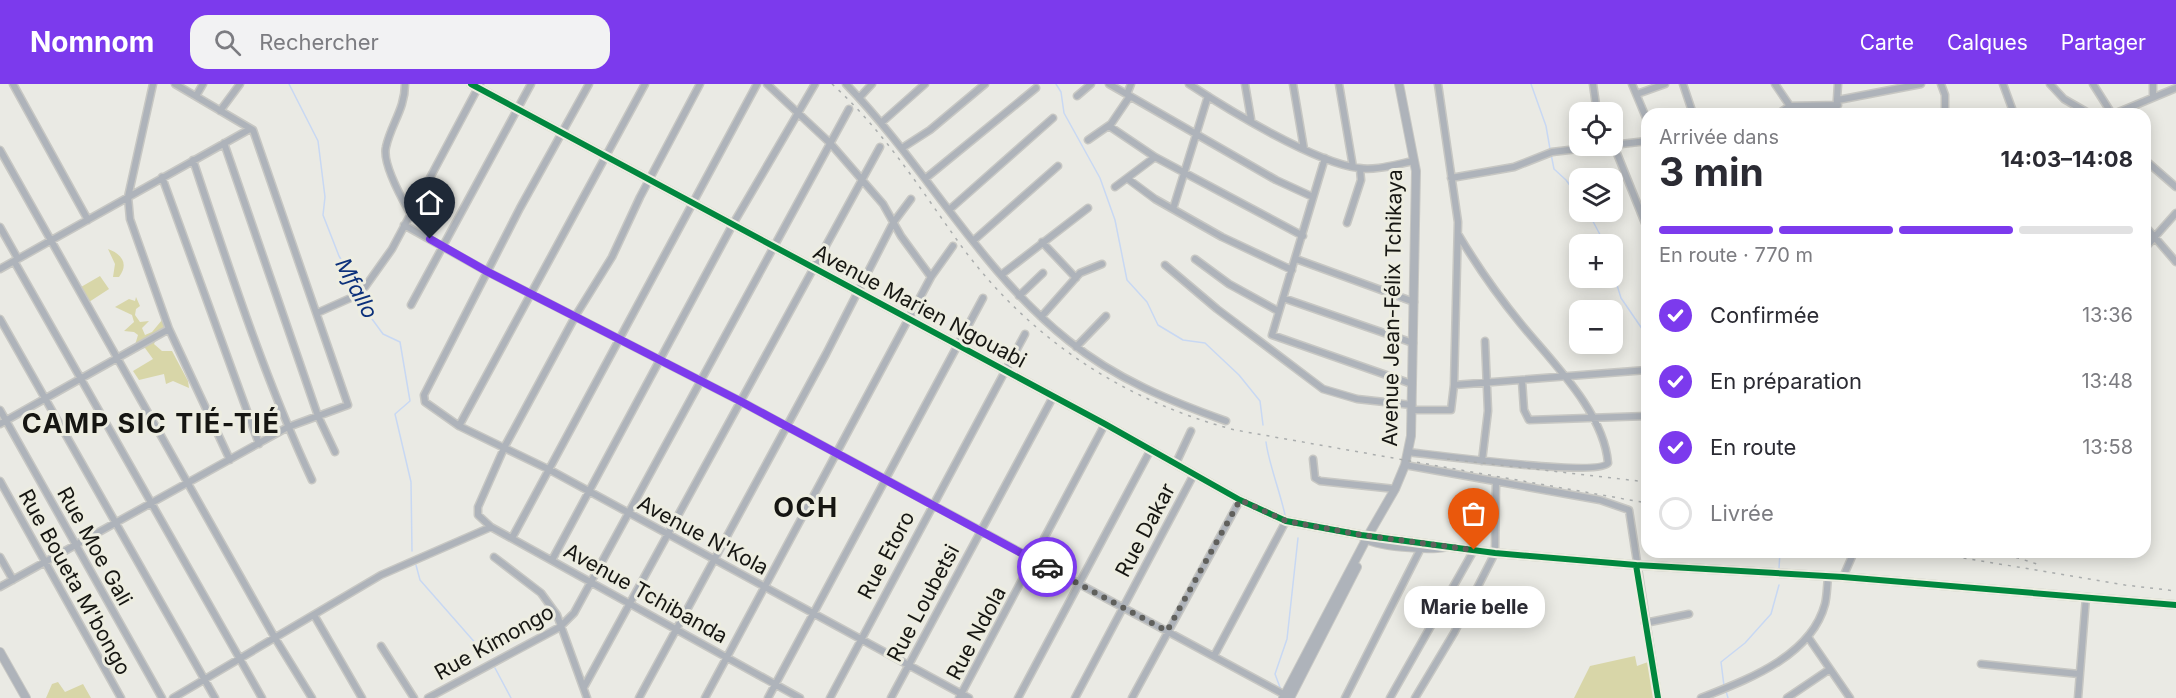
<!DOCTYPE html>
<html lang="fr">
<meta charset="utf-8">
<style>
:root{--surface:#fff;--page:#f2f2f3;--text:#2b2b33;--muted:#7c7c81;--line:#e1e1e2;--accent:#7c3aed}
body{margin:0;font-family:Inter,sans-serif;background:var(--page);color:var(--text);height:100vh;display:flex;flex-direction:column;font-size:22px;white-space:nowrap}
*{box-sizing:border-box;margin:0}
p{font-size:20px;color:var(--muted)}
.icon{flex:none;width:33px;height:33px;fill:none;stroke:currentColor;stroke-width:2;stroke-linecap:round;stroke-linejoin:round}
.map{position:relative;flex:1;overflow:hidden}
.details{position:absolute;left:1641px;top:24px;width:510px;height:450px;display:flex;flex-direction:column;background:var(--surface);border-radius:18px;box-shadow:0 3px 15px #0003}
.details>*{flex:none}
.buttons{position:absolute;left:1569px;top:18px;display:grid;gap:12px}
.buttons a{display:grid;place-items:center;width:54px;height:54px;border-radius:12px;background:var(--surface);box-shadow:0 3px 15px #0003;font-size:30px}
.pin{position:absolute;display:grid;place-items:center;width:51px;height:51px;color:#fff;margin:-62px -26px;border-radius:50% 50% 50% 0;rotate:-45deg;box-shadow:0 0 6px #0007}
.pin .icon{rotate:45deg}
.courier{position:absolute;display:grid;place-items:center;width:60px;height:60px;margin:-30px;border:4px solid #7c3aed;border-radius:50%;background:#fff;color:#222;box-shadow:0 2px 8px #0007}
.bubble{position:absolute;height:42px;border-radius:18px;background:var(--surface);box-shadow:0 3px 15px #0003;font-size:20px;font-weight:700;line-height:42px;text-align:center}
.headline em{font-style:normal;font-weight:700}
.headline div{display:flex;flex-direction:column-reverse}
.headline{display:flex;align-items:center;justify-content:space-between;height:102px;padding:0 18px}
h1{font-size:39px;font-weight:700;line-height:45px}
.bar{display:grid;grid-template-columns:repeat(4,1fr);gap:9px 6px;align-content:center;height:72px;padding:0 18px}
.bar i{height:8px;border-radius:4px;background:var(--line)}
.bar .active{background:var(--accent)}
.bar p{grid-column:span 4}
ol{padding:0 18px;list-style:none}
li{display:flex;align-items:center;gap:18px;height:66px}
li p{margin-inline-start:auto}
li .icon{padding:6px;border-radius:50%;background:var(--accent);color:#fff;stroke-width:4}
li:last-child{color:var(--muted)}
li i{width:33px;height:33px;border:3px solid var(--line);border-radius:50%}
header{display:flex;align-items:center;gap:36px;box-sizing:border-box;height:84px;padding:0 30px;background:var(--accent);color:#fff}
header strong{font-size:28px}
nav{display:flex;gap:33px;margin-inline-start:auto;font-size:21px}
.search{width:420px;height:54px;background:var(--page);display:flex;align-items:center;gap:15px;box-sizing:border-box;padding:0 21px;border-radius:18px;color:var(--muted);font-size:22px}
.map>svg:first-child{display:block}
.green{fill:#d8d6a8}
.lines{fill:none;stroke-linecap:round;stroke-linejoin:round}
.stream{stroke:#c8d8f3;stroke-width:1.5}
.minor-casing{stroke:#c7c7c3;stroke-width:9}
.tertiary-casing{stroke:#c7c7c3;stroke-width:10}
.minor{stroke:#aeb3ba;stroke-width:6}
.tertiary{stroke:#aeb3ba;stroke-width:8}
.rail{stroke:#abaeae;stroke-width:1.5;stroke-dasharray:3 6;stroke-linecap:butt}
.cycleway-casing{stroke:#edede1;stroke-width:10}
.cycleway{stroke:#00873e;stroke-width:6}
.done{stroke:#60605c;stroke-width:6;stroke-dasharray:0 10.8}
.route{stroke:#7c3aed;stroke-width:8}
.labels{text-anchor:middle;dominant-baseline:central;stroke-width:6;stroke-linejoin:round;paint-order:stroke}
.street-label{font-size:21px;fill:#161612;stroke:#edede1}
.water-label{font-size:22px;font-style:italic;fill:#0c317b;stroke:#edede1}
.district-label{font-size:27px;font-weight:bold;letter-spacing:1.5px;fill:#161612;stroke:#edede1}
</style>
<header>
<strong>Nomnom</strong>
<div class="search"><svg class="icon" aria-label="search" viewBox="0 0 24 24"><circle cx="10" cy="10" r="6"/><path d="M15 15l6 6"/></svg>Rechercher</div>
<nav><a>Carte</a><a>Calques</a><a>Partager</a></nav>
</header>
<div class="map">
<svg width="2176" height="614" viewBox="0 0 2176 614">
<rect width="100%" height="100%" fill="#eaeae4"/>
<path class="green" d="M 108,165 C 122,170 129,180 119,193 L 113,193 L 115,180 Z
M 100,192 L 109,205 L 89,218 L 81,203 Z
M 136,213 L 140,222 L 136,225 L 135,231 L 140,238 L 149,237 L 142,244 L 145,251 L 152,248 L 162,236 L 167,245 L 135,261 L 138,251 L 134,248 L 124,247 L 134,238 L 132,231 L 115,223 L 129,215 L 135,217 Z
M 157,253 L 154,260 L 162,267 L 172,267 L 188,297 L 189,304 L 173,297 L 166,300 L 164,290 L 139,296 L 133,287 L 153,275 L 145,264 L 139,265 Z
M 1635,572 L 1637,582 L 1648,578 L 1654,614 L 1574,614 L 1590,582 Z
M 58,598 L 65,608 L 83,600 L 91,614 L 46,614 L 52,600 Z"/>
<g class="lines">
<path class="stream" d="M 289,0 L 318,57 L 325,113 L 323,131 L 339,172 L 368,220 L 372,235 L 383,250 L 400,258 L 410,317 L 395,330 L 411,398 L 412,467
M 1056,0 L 1061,8 L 1064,29 L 1100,94 L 1115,136 L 1127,196 L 1147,218 L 1158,241 L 1183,256 L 1205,259 L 1239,291 L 1260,317 L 1263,341
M 1531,0 L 1546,42 L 1550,65
M 1551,70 L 1554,85 L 1566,96 L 1580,115
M 1588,128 L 1605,160
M 1612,185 L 1621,214 L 1647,252
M 1266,358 C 1269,381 1280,407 1285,431
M 416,481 L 420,496 L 485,570
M 1779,484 L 1780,468
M 495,584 L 511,614
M 1724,602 L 1721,578 L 1745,559 L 1771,530 L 1779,501
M 1281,606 L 1275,590 L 1287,555 L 1298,454
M 1726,607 L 1728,614"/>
<g class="minor-casing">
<path id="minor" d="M 13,0 L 88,136
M 153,0 L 128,113 L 130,135 L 169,245 L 230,376
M 405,0 C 405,25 391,40 386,63 C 382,79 402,115 410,129
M 589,0 L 520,124 L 424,311 L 425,318 L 459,342 L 550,386 L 969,614
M 700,0 L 640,113 L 612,173 L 576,231 L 505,362 L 478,423 L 478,431 L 491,443 L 800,614
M 767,0 L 830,59 L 883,120 L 901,152 L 931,193
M 846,0 C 925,81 979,186 1069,257 C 1116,295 1170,317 1226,337
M 1109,0 L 1276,96 L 1313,113
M 1189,0 C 1227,25 1315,79 1359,84 C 1375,87 1397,80 1414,77
M 1245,0 L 1251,35
M 1293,0 L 1304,65
M 1339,0 L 1353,83
M 1593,0 L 1597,28
M 1632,0 L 1647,36
M 1683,0 L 1693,30
M 1775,0 L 1790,22
M 1941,0 L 1945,11 L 1945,30
M 2003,0 L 2014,30
M 2050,0 L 2064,15 L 2090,30
M 2093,0 L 2112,30
M 1127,10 L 1131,0
M 1637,10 L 1665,0
M 196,12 L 203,0
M 1077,12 L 1091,0
M 2153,13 L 2153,0
M 859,14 L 872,0
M 1838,16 L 1921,0
M 220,27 L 240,0
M 1778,30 L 1790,22 L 1838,21
M 1836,30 L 1838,0
M 2114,30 L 2176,4
M 881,39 L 925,0
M 1109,42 L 1155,73 L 1303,152
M 1088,56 L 1111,40 L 1130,12
M 224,59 L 318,332 L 335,368
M 1614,62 L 1647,144
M 902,64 L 930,46 L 985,0
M 0,66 L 275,554 L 312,614
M 1325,74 L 1272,251 L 1412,300
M 193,76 C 229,184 264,293 312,396
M 2145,76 L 2176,103
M 162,93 L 259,360
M 926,94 L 1036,4
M 1451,94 L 1514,83 L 1552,68 L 1647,57
M 1128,95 L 1155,115 L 1222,153 L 1292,186
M 1115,103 L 1155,73
M 1173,125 L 1208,12
M 949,126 L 1053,34
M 1347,139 L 1361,96 L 1360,85
M 404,141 L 488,188 L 740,317 L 1287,612
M 2145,142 L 2176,178
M 0,143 L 18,175
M 973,157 L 1058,82
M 1042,158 L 1076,194
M 2145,164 L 2176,129
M 1195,175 L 1229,200 L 1278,227
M 1296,175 L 1414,218
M 14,177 L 262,614
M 1165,181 L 1217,225 L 1323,305 L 1357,315 L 1412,321
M 0,185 L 250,45
M 1001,191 L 1088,124
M 365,203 L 392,165 L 480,0
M 1019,212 L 1043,189
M 1283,214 L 1413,259
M 411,221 L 531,0
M 317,229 L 355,212
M 1041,233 L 1080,189 L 1102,180
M 0,235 L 215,614
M 1076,263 L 1106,232
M 1522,297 L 1524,326 L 1529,336 L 1647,332
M 1454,301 L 1647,286
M 0,326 L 162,614
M 1411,326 L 1451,326 L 1454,301 L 1458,138 L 1438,0
M 0,340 L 169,245
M 459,342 L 645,0
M 1408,368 C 1435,371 1598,393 1608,379 C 1604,328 1552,278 1521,240 C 1498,212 1477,182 1458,150
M 1313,375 L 1315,394 L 1320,397 L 1395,405
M 1482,377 L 1488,327 L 1485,257
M 1176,379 L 1191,347
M 1405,381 L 1600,416 L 1629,426 L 1658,614
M 0,397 L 121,614
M 512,454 L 757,0
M 0,473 L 13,496
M 494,473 L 541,509 L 557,531 L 587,614
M 552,476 L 733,140 L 815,0
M 1843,493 L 1854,468
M 0,503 L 288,343 L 348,321 L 253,46 L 175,0
M 314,531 L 362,614
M 1645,539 L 1689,530
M 1808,553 L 1850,614
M 381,562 L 414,614
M 1214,572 L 1286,437
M 1981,580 L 2079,590
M 584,603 L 880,63
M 173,614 L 381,491 L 491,443
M 428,614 L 560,543 L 574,529 L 849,25
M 639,614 L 826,270 L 893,139 L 911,115
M 705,614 L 931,193 L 953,162
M 768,614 L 983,214
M 830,614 L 1025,250
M 891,614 L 1053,313
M 959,614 L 1105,340
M 1018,614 L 1151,365
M 1075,614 L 1194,390
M 1132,614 L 1240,416
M 1345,614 L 1421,464
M 1390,614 L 1474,466
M 1415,614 L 1454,549 L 1495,469 L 1496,397
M 1701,614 C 1746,596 1811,573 1825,520 C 1827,512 1827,502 1828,493
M 1787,614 L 1830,585
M 2078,614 L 2086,513"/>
</g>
<g class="tertiary-casing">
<path id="tertiary" d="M 471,0 L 1105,340 L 1240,416 L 1286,437 L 1361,451 L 1495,469 L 1636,481 L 1843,493 L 2176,521
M 1363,453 C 1375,463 1429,466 1445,463
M 0,568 L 26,614
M 1283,614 L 1369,450 L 1395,405 L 1405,381 L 1411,352 L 1416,87 L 1399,0
M 1290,614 L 1357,483"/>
</g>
<use href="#minor" class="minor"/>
<use href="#tertiary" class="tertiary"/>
<path class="rail" d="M 832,0 C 884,47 921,106 962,163 C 1031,256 1124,317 1235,346 L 1647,419
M 1447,375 L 1647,398
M 1928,468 L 2125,501 L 2176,507
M 1999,468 L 2037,480"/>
<g class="cycleway-casing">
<path id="cycleway" d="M 471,0 L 1105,340 L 1240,416 L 1286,437 L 1361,451 L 1495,469 L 1636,481 L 1843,493 L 2176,521
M 1636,481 L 1658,614"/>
</g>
<use href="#cycleway" class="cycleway"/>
</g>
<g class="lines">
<path class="done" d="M 1047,483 L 1167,547 L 1240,416 L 1286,437 L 1361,451 L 1474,466"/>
<path class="route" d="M 430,155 L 488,188 L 740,317 L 1047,483"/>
</g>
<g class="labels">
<g class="street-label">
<text transform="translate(920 222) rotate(28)">Avenue Marien Ngouabi</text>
<text transform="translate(1392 224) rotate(-89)">Avenue Jean-Félix Tchikaya</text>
<text transform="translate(1145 446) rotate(-62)">Rue Dakar</text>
<text transform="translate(703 451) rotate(28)">Avenue N'Kola</text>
<text transform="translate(95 462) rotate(61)">Rue Moe Gali</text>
<text transform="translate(886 471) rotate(-62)">Rue Etoro</text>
<text transform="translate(75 498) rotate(61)">Rue Boueta M'bongo</text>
<text transform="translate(646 509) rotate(29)">Avenue Tchibanda</text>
<text transform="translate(923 519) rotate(-62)">Rue Loubetsi</text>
<text transform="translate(976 549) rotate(-62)">Rue Ndola</text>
<text transform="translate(494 558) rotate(-29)">Rue Kimongo</text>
</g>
<g class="water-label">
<text transform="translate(357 204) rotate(62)">Mfallo</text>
</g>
<g class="district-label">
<text x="151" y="339">CAMP SIC TIÉ-TIÉ</text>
<text x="806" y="423">OCH</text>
</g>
</g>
</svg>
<div class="buttons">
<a><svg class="icon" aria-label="locate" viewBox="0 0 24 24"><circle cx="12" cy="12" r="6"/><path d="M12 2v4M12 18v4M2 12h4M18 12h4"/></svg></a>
<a><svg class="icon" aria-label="layers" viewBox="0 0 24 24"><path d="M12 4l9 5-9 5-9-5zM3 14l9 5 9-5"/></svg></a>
<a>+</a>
<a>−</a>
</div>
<div class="pin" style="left:1474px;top:466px;background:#ea580c"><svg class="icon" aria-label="bag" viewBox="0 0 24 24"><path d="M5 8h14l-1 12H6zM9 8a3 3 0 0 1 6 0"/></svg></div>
<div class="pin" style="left:430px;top:155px;background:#1f2937"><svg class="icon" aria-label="home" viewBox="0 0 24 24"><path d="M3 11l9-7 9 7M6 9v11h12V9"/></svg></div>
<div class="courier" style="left:1047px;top:483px"><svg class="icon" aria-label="car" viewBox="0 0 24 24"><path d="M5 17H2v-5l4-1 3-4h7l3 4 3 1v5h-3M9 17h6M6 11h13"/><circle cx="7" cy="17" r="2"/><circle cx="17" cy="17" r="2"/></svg></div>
<div class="bubble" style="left:1404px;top:502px;width:141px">Marie belle</div>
<section class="details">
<div class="headline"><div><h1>3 min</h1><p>Arrivée dans</p></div><em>14:03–14:08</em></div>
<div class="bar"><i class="active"></i><i class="active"></i><i class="active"></i><i></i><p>En route · 770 m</p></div>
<ol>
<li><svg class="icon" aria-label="check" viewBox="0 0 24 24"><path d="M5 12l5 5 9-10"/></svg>Confirmée<p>13:36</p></li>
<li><svg class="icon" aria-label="check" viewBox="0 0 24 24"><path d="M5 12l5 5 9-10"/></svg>En préparation<p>13:48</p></li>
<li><svg class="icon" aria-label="check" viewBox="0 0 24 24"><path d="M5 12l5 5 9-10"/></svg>En route<p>13:58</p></li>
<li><i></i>Livrée</li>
</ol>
</section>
</div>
